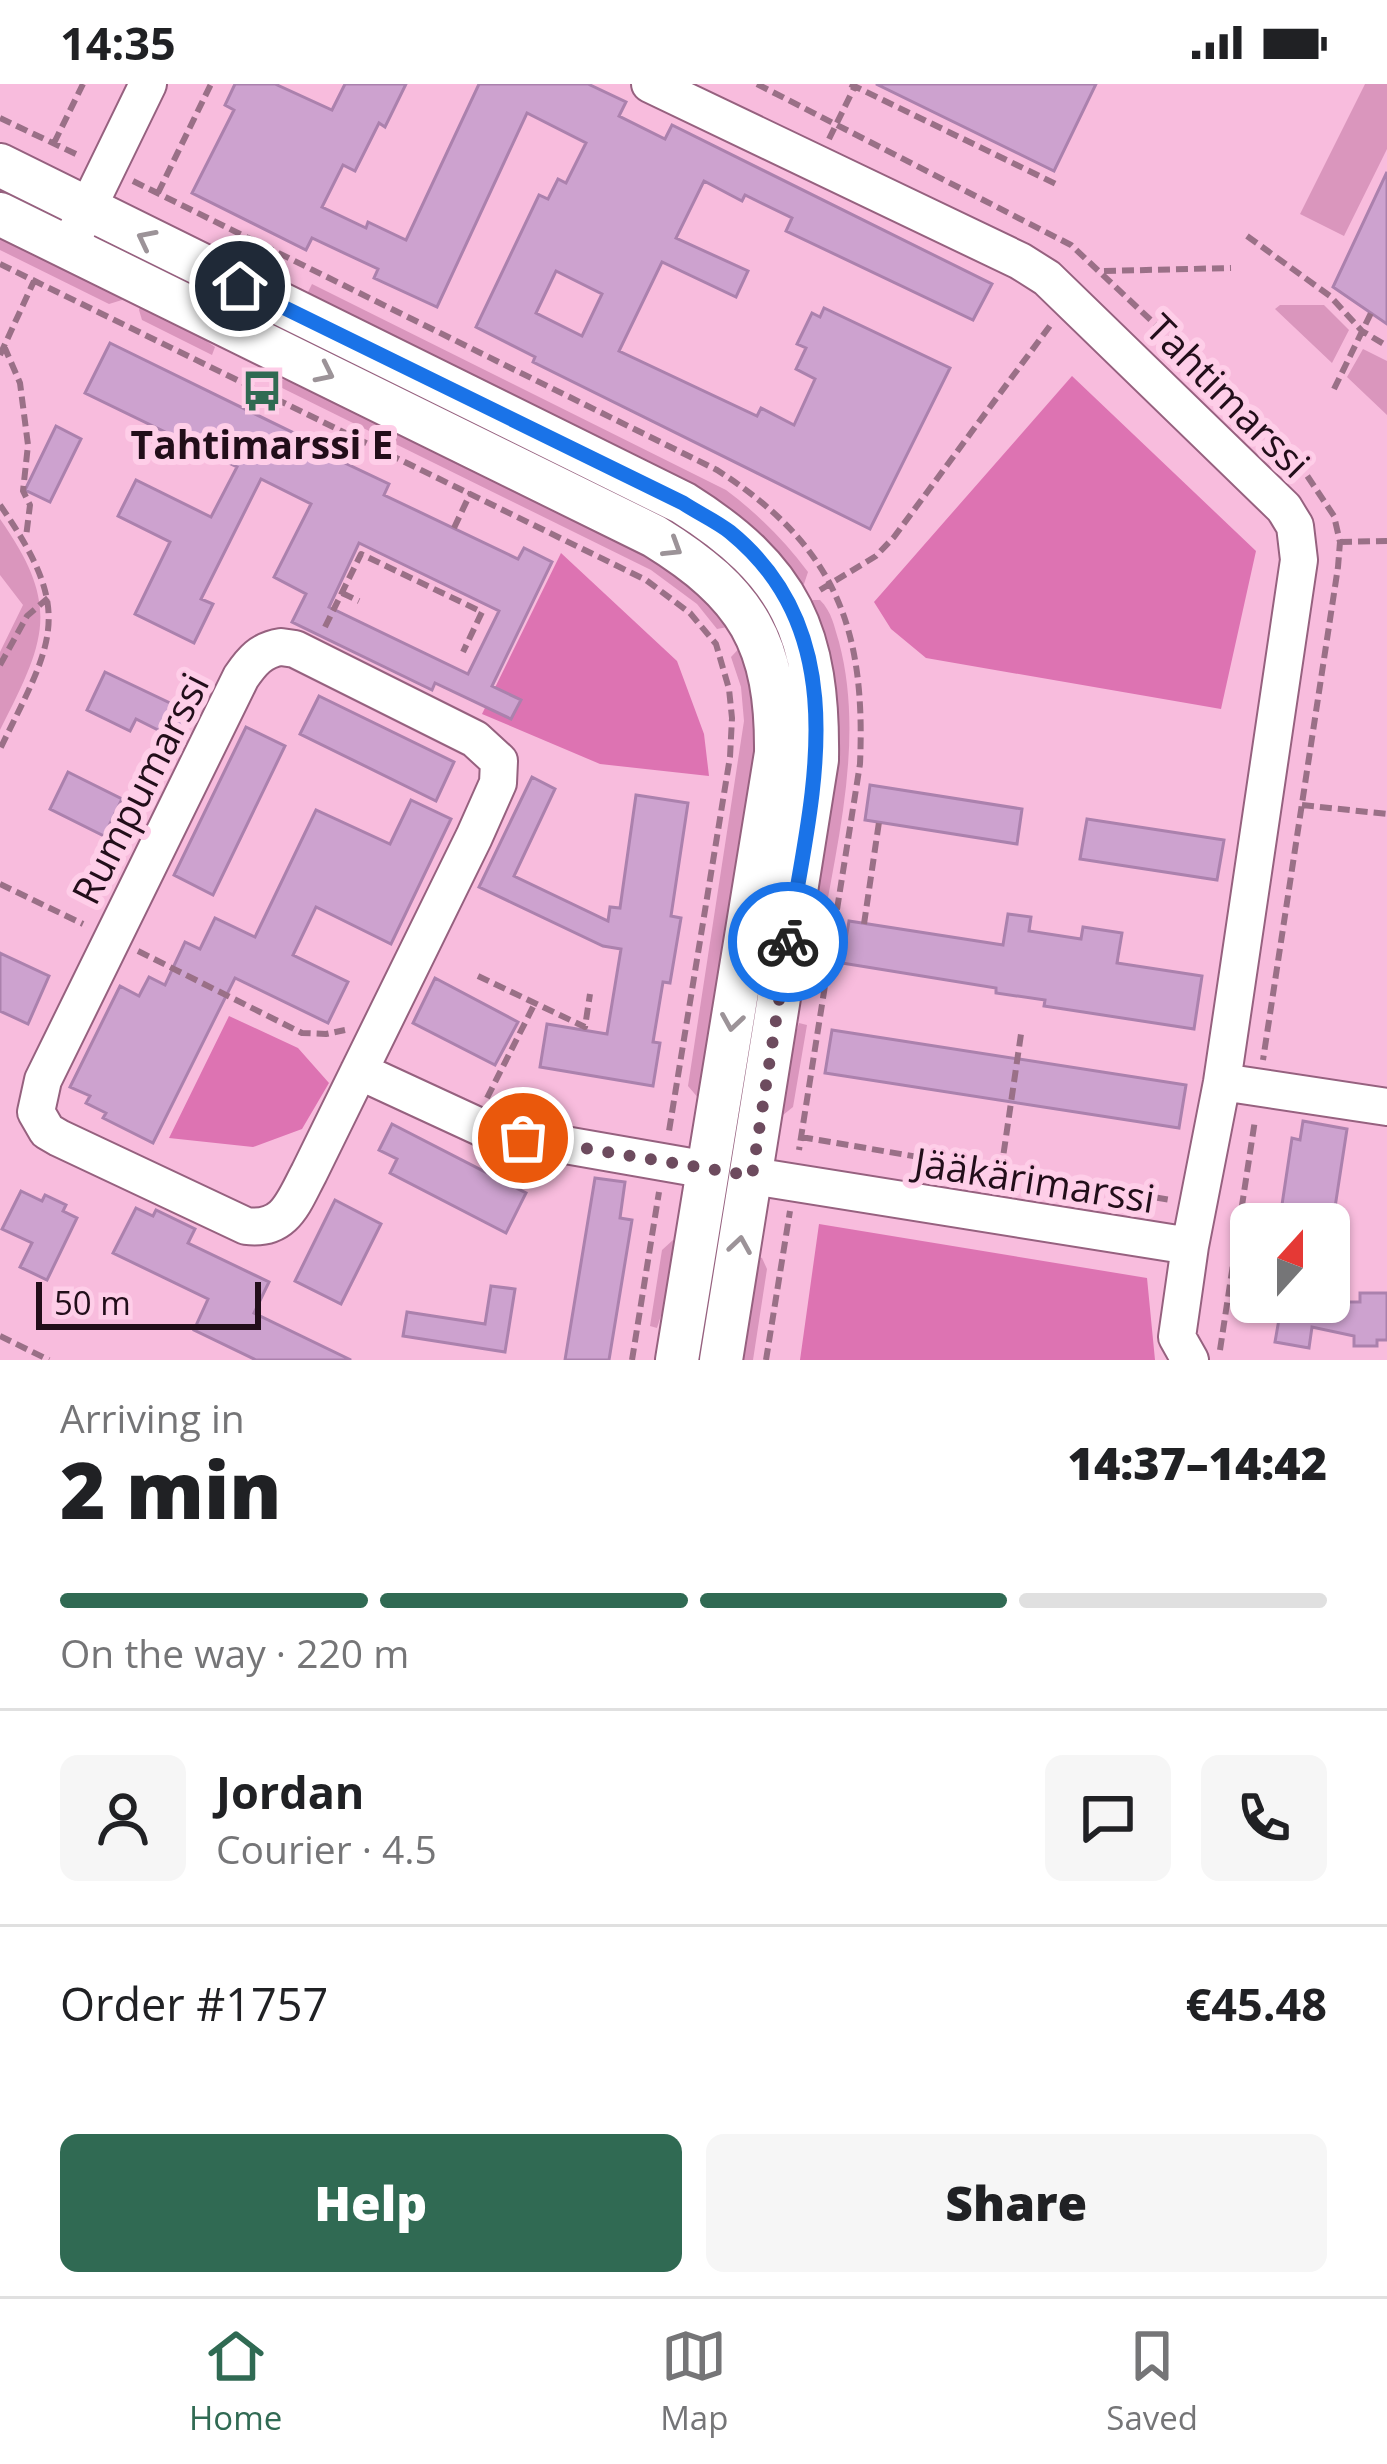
<!DOCTYPE html>
<meta charset="utf-8">
<style>
:root{--surface:#fff;--page:#f6f6f6;--text:#202124;--muted:#757577;--line:#e0e0e0;--accent:#306a53}
body{margin:0;font-family:"Open Sans",sans-serif;background:var(--page);color:var(--text);height:100vh;display:flex;flex-direction:column;font-size:45px;white-space:nowrap}
*{box-sizing:border-box;margin:0}
p{font-size:39px;color:var(--muted)}
.icon{flex:none;width:66px;height:66px;fill:none;stroke:currentColor;stroke-width:2;stroke-linecap:round;stroke-linejoin:round}
.map{position:relative;height:1276px;overflow:hidden}
.side{display:flex;flex-direction:column;background:var(--surface);flex:1}
.side>*{flex:none}
.needle{width:78px;rotate:21deg}
.fabs{position:absolute;left:1230px;top:1119px;display:grid;gap:24px}
.fabs a{display:grid;place-items:center;width:120px;height:120px;border-radius:18px;background:var(--surface);box-shadow:0 3px 9px #0004;font-size:60px}
.scale{position:absolute;left:36px;bottom:30px;width:225px;box-sizing:border-box;padding-left:12px;border:6px solid #220e1a;border-top:0;font-size:33px;line-height:42px;white-space:nowrap;color:#220e1a;-webkit-text-stroke:9px #fecee8;paint-order:stroke}
.pin{position:absolute;display:grid;place-items:center;width:102px;height:102px;color:#fff;margin:-51px;border:6px solid #fff;border-radius:50%;box-shadow:0 3px 12px #0007}
.courier{position:absolute;display:grid;place-items:center;width:120px;height:120px;margin:-60px;border:9px solid #1a73e8;border-radius:50%;background:#fff;color:#222;box-shadow:0 3px 15px #0007}
.headline em{font-style:normal;font-weight:800}
.headline div{display:flex;flex-direction:column-reverse}
.headline{display:flex;align-items:center;justify-content:space-between;height:204px;padding:0 60px}
h1{font-size:78px;font-weight:800;line-height:90px}
.bar{display:grid;grid-template-columns:repeat(4,1fr);gap:18px 12px;align-content:center;height:144px;padding:0 60px}
.bar i{height:15px;border-radius:9px;background:var(--line)}
.bar .current{background:var(--accent)}
.bar p{grid-column:span 4}
.line{display:flex;align-items:center;gap:30px;padding:0 60px;border-top:3px solid var(--line)}
.line div{flex:1}
.round{display:grid;place-items:center;flex:none;width:126px;height:126px;border-radius:18px;background:var(--page)}
.action{display:flex;gap:24px;margin-top:auto;padding:24px 60px}
.action a{flex:1;height:138px;border-radius:18px;background:var(--accent);color:#fff;font-size:48px;font-weight:800;line-height:138px;text-align:center}
.action a+a{background:var(--page);color:var(--text)}
.status{display:flex;justify-content:space-between;align-items:center;height:84px;padding:0 60px;background:var(--surface);direction:ltr}
.status svg{height:33px;fill:currentColor}
.tab-bar{display:flex;justify-content:space-around;align-items:center;height:168px;border-top:3px solid var(--line);background:var(--surface);font-size:33px;color:var(--muted)}
.tab-bar a{display:grid;justify-items:center;gap:6px}
.tab-bar .current{color:var(--accent)}
.map>svg:first-child{display:block}
.green{fill:#da96bd}
.forest{fill:#dd73b2}
.building{fill:#cda2cf;stroke:#ab81ad;stroke-width:3;fill-rule:evenodd}
.lines{fill:none;stroke-linecap:round;stroke-linejoin:round}
.minor-casing{stroke:#96617f;stroke-width:40}
.tertiary-casing{stroke:#96617f;stroke-width:46}
.path{stroke:#9a7087;stroke-width:6;stroke-dasharray:12 6;stroke-linecap:butt}
.minor{stroke:#fff;stroke-width:36}
.tertiary{stroke:#fff;stroke-width:42}
.oneway{stroke:#9c9398}
.done{stroke:#6d4b5e;stroke-width:12;stroke-dasharray:0 21.6}
.route{stroke:#1a73e8;stroke-width:15}
.labels{text-anchor:middle;dominant-baseline:central;stroke-width:12;stroke-linejoin:round;paint-order:stroke}
.street-label{font-size:39px;fill:#220e1a;stroke:#fecee8}
.poi-label{font-size:39px;font-weight:bold;fill:#220e1a;stroke:#fecee8}
</style>
<div class="status"><b>14:35</b><svg viewBox="0 0 49 12"><path d="M0 12V9h3v3zM5 12V6h3v6zM10 12V3h3v9zM15 12V0h3v12zM26 1h20v11H26zM47 4h2v5h-2z"/></svg></div>
<div class="map">
<svg width="1387" height="1276" viewBox="0 0 1387 1276">
<rect width="100%" height="100%" fill="#f8bcdd"/>
<path class="green" d="M 1365,0 L 1387,0 L 1387,65 L 1344,152 L 1300,130 Z
M 0,146 L 127,205 L 122,216 L 109,220 L 0,166 Z
M 312,200 L 726,406 C 758,430 784,456 808,488 L 804,500 L 792,506 L 378,257 L 308,208 Z
M 143,213 L 215,263 L 212,271 L 142,236 L 139,226 Z
M 1280,221 L 1324,221 L 1349,246 L 1332,279 L 1275,225 Z
M 1363,265 L 1387,277 L 1387,331 L 1347,293 Z
M 281,295 L 343,311 L 659,467 L 738,541 L 717,545 L 697,520 L 651,486 L 278,302 Z
M 0,435 C 62,523 45,557 0,646 L 0,568 L 23,521 L 0,491 Z
M 813,516 L 820,516 C 832,528 834,542 839,558 C 866,660 834,768 818,871 L 809,869 L 803,523 Z
M 746,557 L 766,627 L 700,1016 L 688,1002 L 744,637 L 741,603 L 731,573 Z
M 799,939 L 807,941 L 793,1023 L 783,1031 L 771,1028 Z
M 673,1156 L 684,1158 L 657,1244 L 650,1242 L 662,1166 Z
M 748,1170 L 762,1174 L 767,1185 L 753,1276 L 731,1276 Z"/>
<path class="forest" d="M 1072,292 L 1256,467 L 1221,625 L 926,574 L 891,545 L 874,518 Z
M 561,469 L 677,577 L 704,650 L 709,692 L 600,680 L 482,630 Z
M 229,932 L 298,964 L 329,999 L 302,1045 L 253,1063 L 169,1054 Z
M 819,1140 L 1147,1194 L 1155,1276 L 800,1276 Z"/>
<path class="building" d="M 235,0 L 275,0 L 332,26 L 345,0 L 406,0 L 385,43 L 379,39 L 355,87 L 343,81 L 322,123 L 366,144 L 368,138 L 406,156 L 479,0 L 588,0 L 626,18 L 619,32 L 665,55 L 672,41 L 992,200 L 973,236 L 786,147 L 792,134 L 745,111 L 742,117 L 704,97 L 676,154 L 748,187 L 736,213 L 662,178 L 619,267 L 757,332 L 761,324 L 794,341 L 815,295 L 796,285 L 806,264 L 797,260 L 812,229 L 820,233 L 824,224 L 950,284 L 870,445 L 533,278 L 535,273 L 476,243 L 539,111 L 548,115 L 558,95 L 566,99 L 586,59 L 527,29 L 437,223 L 374,194 L 378,185 L 312,154 L 306,166 L 192,109 L 234,26 L 225,21 ZM 556,187 L 602,210 L 582,252 L 536,229 Z
M 876,0 L 1096,0 L 1054,87 Z
M 1387,88 L 1387,240 L 1333,203 Z
M 110,259 L 347,375 L 345,379 L 389,400 L 384,411 L 518,475 L 524,464 L 552,478 L 492,602 L 521,616 L 511,635 L 435,599 L 432,606 L 292,538 L 306,510 L 274,493 L 311,420 L 261,395 L 201,515 L 213,520 L 194,559 L 135,530 L 170,458 L 118,432 L 136,396 L 211,433 L 237,383 L 85,309 ZM 359,459 L 499,527 L 468,590 L 329,523 Z
M 56,342 L 81,355 L 50,418 L 25,406 Z
M 105,588 L 193,630 L 180,657 L 136,635 L 130,647 L 87,626 Z
M 319,612 L 454,678 L 436,717 L 300,650 Z
M 246,643 L 285,662 L 213,811 L 174,791 Z
M 68,688 L 122,715 L 104,752 L 50,725 Z
M 532,693 L 555,705 L 514,792 L 608,837 L 610,823 L 620,824 L 636,711 L 688,719 L 671,832 L 681,834 L 670,899 L 663,898 L 653,958 L 660,959 L 653,1002 L 540,983 L 547,940 L 607,950 L 621,865 L 603,862 L 479,803 Z
M 870,701 L 1022,725 L 1017,760 L 865,736 Z
M 411,716 L 451,735 L 391,860 L 316,823 L 293,871 L 348,898 L 328,939 L 235,894 L 153,1059 L 103,1034 L 106,1029 L 86,1019 L 90,1012 L 70,1003 L 120,902 L 139,912 L 149,893 L 165,901 L 185,858 L 200,865 L 215,834 L 255,853 L 316,726 L 390,760 Z
M 1087,735 L 1224,756 L 1217,796 L 1080,775 Z
M 1008,830 L 1031,833 L 1029,847 L 1081,855 L 1083,843 L 1122,849 L 1117,879 L 1202,892 L 1194,945 L 1044,922 L 1045,916 L 996,909 L 996,904 L 842,879 L 849,837 L 1003,861 Z
M 0,869 L 49,892 L 28,940 L 0,927 Z
M 435,894 L 518,938 L 495,981 L 413,939 Z
M 832,946 L 1186,1001 L 1179,1044 L 825,989 Z
M 1303,1037 L 1347,1045 L 1332,1143 L 1294,1140 L 1295,1136 L 1280,1134 L 1292,1054 L 1300,1056 Z
M 392,1040 L 526,1109 L 506,1149 L 390,1089 L 397,1075 L 379,1066 Z
M 595,1094 L 625,1098 L 620,1134 L 632,1136 L 609,1276 L 565,1276 Z
M 21,1107 L 42,1117 L 45,1111 L 66,1121 L 63,1127 L 77,1134 L 47,1196 L 20,1183 L 32,1159 L 2,1145 Z
M 335,1116 L 381,1140 L 341,1220 L 295,1197 Z
M 136,1124 L 153,1132 L 156,1126 L 195,1145 L 188,1159 L 269,1198 L 254,1229 L 351,1276 L 256,1276 L 194,1246 L 208,1215 L 113,1169 Z
M 491,1202 L 515,1205 L 505,1268 L 403,1252 L 407,1228 L 485,1240 Z
M 1360,1209 L 1387,1209 L 1387,1256 L 1377,1256 L 1377,1262 L 1354,1262 L 1354,1252 L 1312,1243 L 1309,1264 L 1275,1258 L 1282,1218 L 1360,1218 Z"/>
<g class="lines">
<g class="minor-casing">
<path id="minor" d="M 650,0 L 1020,177 L 1047,194 L 1284,424 L 1295,442 L 1299,476 L 1222,998 L 1190,1162 L 1177,1253 L 1190,1276
M 75,150 L 148,0
M 281,563 L 295,565 L 475,655 L 499,677 L 498,699 L 474,753 L 309,1089 C 293,1119 285,1147 246,1142 L 59,1054 L 47,1047 L 36,1028 L 43,996 L 241,593 C 252,577 261,566 281,563 Z
M 359,987 L 491,1048 L 708,1086
M 1222,998 L 1387,1023
M 752,1092 L 1190,1162"/>
</g>
<g class="tertiary-casing">
<path id="tertiary" d="M 0,81 L 683,419 C 791,487 819,549 817,676 L 721,1276
M 0,130 L 654,452 C 748,510 777,559 776,669 L 677,1276"/>
</g>
<path class="path" d="M 757,0 L 1071,161 L 1292,369 L 1334,432 L 1340,458 L 1338,483 L 1263,976
M 850,0 L 1060,102
M 0,34 L 78,71
M 829,55 L 855,2
M 54,59 L 83,0
M 133,97 L 717,386 C 835,462 866,543 860,680 L 799,1066
M 158,109 L 211,0
M 1247,152 L 1330,212 L 1362,247 L 1387,262
M 0,180 L 646,496 L 690,529 L 716,560 L 729,605 L 732,634 L 730,673 L 669,1047
M 1104,187 L 1231,184
M 4,262 L 20,299 L 28,361 L 23,407 L 30,421 L 26,453
M 0,271 L 34,197
M 1334,305 L 1371,229
M 0,421 C 75,529 54,555 0,665
M 454,444 L 471,408
M 1340,458 L 1387,457
M 820,506 L 876,472 L 894,453 L 1052,239
M 342,509 L 359,517
M 325,543 L 361,470 L 482,528 L 463,568
M 0,581 L 27,532 L 48,514
M 1302,721 L 1387,730
M 0,800 L 83,840
M 864,840 L 879,738
M 138,867 L 302,949 L 326,950 L 345,946
M 478,892 L 585,943 L 590,910
M 487,1014 L 534,921
M 801,1053 L 1171,1116
M 1001,1087 L 1021,950
M 0,1252 L 49,1276
M 1220,1266 L 1255,1036
M 632,1276 L 659,1108
M 766,1276 L 790,1127"/>
<use href="#minor" class="minor"/>
<use href="#tertiary" class="tertiary"/>
</g>
<defs><path id="oneway-chevron" d="M-2-3.5L2.5 0L-2 3.5" fill="none" stroke-width="1.6" stroke-linecap="round" stroke-linejoin="round" transform="scale(3)"/></defs>
<g class="oneway">
<use href="#oneway-chevron" transform="translate(146 155) rotate(-153)"/>
<use href="#oneway-chevron" transform="translate(325 289) rotate(26)"/>
<use href="#oneway-chevron" transform="translate(673 464) rotate(32)"/>
<use href="#oneway-chevron" transform="translate(732 938) rotate(99)"/>
<use href="#oneway-chevron" transform="translate(740 1161) rotate(-81)"/>
</g>
<g class="lines">
<path class="done" d="M 523,1054 L 752,1092 L 788,858"/>
<path class="route" d="M 240,202 L 683,419 C 698,429 716,437 730,448 C 860,554 810,718 788,858"/>
</g>
<defs>
<g id="bus-bare" transform="scale(3.24)"><path d="M-5-6H5V4H4V6H2V4H-2V6H-4V4H-5ZM-3.5-4V0h7V-4ZM-3.5 1.2v1.5H-2V1.2ZM2 1.2v1.5H3.5V1.2Z" fill="#306a53" stroke="#fecee8" stroke-width="2.5" paint-order="stroke"/></g>
</defs>
<g fill-rule="evenodd">
<use href="#bus-bare" x="262" y="307"/>
</g>
<g class="labels">
<g class="street-label">
<text transform="translate(1229 311) rotate(45)">Tahtimarssi</text>
<text transform="translate(139 704) rotate(-63)">Rumpumarssi</text>
<text transform="translate(1035 1095) rotate(9)">Jääkärimarssi</text>
</g>
<g class="poi-label">
<text x="262" y="359">Tahtimarssi E</text>
</g>
</g>
</svg>
<div class="fabs">
<a><svg class="needle" viewBox="-14 -14 28 28"><path d="M0-13l5 13h-10z" fill="#e53935"/><path d="M0 13l5-13h-10z" fill="#757577"/></svg></a>
</div>
<div class="scale">50 m</div>
<div class="pin" style="left:523px;top:1054px;background:#ea580c"><svg class="icon" aria-label="bag" viewBox="0 0 24 24"><path d="M5 8h14l-1 12H6zM9 8a3 3 0 0 1 6 0"/></svg></div>
<div class="pin" style="left:240px;top:202px;background:#1f2937"><svg class="icon" aria-label="home" viewBox="0 0 24 24"><path d="M3 11l9-7 9 7M6 9v11h12V9"/></svg></div>
<div class="courier" style="left:788px;top:858px"><svg class="icon" aria-label="bike" viewBox="0 0 24 24"><circle cx="6" cy="16" r="4"/><circle cx="18" cy="16" r="4"/><path d="M6 16l4-8h5l3 8M10 8l3 8H6M13 5h3"/></svg></div>
</div>
<section class="side">
<div class="headline"><div><h1>2 min</h1><p>Arriving in</p></div><em>14:37–14:42</em></div>
<div class="bar"><i class="current"></i><i class="current"></i><i class="current"></i><i></i><p>On the way · 220 m</p></div>
<div class="line" style="height:216px"><a class="round"><svg class="icon" aria-label="person" viewBox="0 0 24 24"><circle cx="12" cy="8" r="4"/><path d="M4 21q1-7 8-7t8 7"/></svg></a><div><b>Jordan</b><p>Courier · 4.5</p></div><a class="round"><svg class="icon" aria-label="chat" viewBox="0 0 24 24"><path d="M4 5h16v11H9l-5 4z"/></svg></a><a class="round"><svg class="icon" aria-label="phone" viewBox="0 0 24 24"><path d="M5 4h4l2 5-3 2q2 4 5 5l2-3 5 2v4C11 20 4 13 5 4z"/></svg></a></div>
<div class="line" style="height:156px"><div>Order #1757</div><b>€45.48</b></div>
<div class="action"><a>Help</a><a>Share</a></div>
</section>
<nav class="tab-bar">
<a class="current"><svg class="icon" aria-label="home" viewBox="0 0 24 24"><path d="M3 11l9-7 9 7M6 9v11h12V9"/></svg>Home</a>
<a><svg class="icon" aria-label="map" viewBox="0 0 24 24"><path d="M3 6l6-2 6 2 6-2v14l-6 2-6-2-6 2zM9 4v14M15 6v14"/></svg>Map</a>
<a><svg class="icon" aria-label="saved" viewBox="0 0 24 24"><path d="M7 4h10v16l-5-4-5 4z"/></svg>Saved</a>
</nav>
